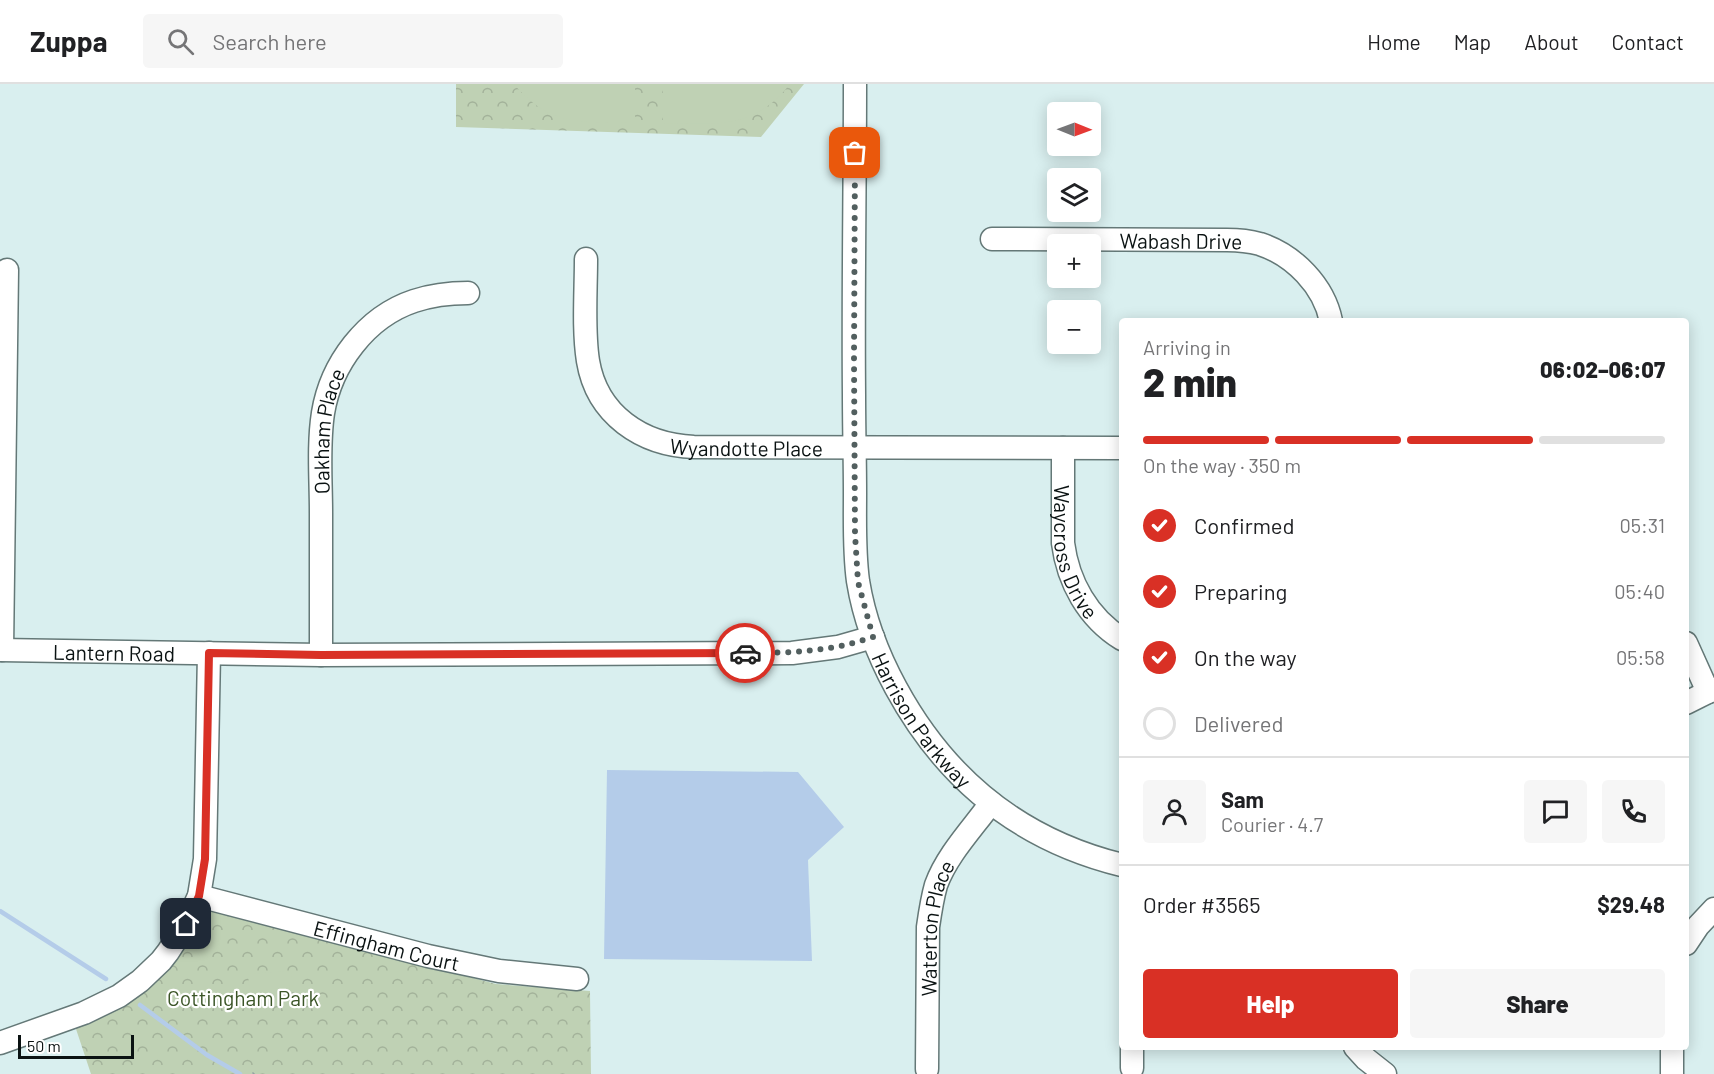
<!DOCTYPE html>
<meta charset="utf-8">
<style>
:root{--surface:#fff;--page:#f6f6f6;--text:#202124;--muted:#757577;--line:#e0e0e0;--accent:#d93025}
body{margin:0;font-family:Barlow,sans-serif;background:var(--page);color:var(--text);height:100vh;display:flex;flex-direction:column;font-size:22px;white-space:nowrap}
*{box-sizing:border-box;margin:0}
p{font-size:20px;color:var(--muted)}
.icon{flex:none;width:33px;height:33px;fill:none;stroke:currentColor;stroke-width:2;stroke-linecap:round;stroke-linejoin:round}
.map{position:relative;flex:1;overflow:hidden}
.details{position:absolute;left:1119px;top:234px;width:570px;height:732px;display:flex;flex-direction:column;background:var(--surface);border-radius:6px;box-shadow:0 3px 15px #0003}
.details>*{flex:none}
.needle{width:39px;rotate:91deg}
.tools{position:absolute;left:1047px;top:18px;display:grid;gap:12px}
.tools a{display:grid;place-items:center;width:54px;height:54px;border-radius:6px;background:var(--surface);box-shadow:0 3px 15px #0003;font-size:30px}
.scale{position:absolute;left:18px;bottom:15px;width:116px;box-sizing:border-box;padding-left:6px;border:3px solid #0a1212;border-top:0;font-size:16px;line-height:21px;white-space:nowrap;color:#0a1212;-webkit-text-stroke:4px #fff;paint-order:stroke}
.pin{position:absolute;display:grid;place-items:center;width:51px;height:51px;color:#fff;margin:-26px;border-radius:12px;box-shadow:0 3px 9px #0006}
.courier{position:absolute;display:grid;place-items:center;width:60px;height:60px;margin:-30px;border:4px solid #d93025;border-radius:50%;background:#fff;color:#222;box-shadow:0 2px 8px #0007}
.headline em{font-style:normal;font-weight:800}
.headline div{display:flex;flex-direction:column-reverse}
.headline{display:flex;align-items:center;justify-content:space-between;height:102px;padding:0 24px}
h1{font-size:39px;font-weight:800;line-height:45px}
.bar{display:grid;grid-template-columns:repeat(4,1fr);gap:9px 6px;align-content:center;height:72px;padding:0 24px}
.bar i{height:8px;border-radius:4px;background:var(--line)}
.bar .active{background:var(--accent)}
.bar p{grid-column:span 4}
.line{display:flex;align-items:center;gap:15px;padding:0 24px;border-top:2px solid var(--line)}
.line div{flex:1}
.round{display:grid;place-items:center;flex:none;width:63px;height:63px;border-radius:6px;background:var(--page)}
ol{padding:0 24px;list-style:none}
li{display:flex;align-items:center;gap:18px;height:66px}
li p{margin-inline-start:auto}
li .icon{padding:6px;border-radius:50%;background:var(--accent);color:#fff;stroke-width:4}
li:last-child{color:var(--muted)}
li i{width:33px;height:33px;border:3px solid var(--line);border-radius:50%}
.button{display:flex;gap:12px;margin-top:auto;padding:12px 24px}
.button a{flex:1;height:69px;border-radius:6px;background:var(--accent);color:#fff;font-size:24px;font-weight:800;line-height:69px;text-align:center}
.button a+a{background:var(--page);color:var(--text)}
header{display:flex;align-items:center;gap:36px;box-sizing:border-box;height:84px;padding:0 30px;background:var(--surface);border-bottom:2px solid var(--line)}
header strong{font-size:28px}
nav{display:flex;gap:33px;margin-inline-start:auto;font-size:21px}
.search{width:420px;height:54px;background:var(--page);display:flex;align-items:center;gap:15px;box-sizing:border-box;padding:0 21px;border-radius:6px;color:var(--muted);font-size:22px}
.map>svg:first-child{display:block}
.park{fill:url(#park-crowns)}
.pitch{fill:#bfd1b4}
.water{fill:#b4cce9}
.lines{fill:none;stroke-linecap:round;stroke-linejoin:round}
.stream{stroke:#b4cce9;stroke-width:4.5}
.minor-casing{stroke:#647877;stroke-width:25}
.path{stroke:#91a2a2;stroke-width:3;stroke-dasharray:1.5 4.5;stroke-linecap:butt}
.minor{stroke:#fff;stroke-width:22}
.done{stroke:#525f5f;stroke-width:6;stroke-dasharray:0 10.8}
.route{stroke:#d93025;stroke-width:8}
.labels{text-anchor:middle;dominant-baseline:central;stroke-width:4.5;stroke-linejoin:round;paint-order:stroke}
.street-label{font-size:21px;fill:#0a1212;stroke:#fff}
.park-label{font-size:21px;fill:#3b5527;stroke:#fff}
</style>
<header>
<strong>Zuppa</strong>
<div class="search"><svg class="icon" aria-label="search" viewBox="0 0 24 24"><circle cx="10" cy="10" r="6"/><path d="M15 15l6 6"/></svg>Search here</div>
<nav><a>Home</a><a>Map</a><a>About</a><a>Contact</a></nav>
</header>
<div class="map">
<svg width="1714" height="990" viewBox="0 0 1714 990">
<defs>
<pattern id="park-crowns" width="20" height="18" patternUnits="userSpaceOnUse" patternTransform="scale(1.5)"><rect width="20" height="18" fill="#bfd1b4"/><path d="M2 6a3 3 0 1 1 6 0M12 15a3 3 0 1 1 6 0" fill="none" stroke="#a3b29a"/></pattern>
</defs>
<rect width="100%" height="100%" fill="#d9efef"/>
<path class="park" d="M 456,0 L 804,0 L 761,53 L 456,43 Z
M 205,824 L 496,900 L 590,907 L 591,990 L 91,990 L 75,942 Z"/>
<path class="pitch" d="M 514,0 L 635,0 L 635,39 C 585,38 549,43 514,0 Z
M 663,0 L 790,0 C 754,46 716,40 663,39 Z
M 291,887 L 293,908 L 250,912 L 248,890 Z"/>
<path class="water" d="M 607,686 L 798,688 L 844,743 L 808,776 L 812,877 L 604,875 Z"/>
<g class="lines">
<path class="stream" d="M 0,827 L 106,895
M 140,921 L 207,971 L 240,990"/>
<g class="minor-casing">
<g id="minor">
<path id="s1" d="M 855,0 C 855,103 853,207 854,310 C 854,344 855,377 855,410 C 855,439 854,468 858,497 C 864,534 878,571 896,604 C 946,696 1020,756 1122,781"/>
<path id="s2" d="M 992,155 L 1227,156 C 1238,156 1249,157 1260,160 C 1294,171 1324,202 1331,237"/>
<path id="s3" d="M 586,175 C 586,207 583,246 588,277 C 597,331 642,361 694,363 L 1122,364"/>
<path id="s4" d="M 1063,364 L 1063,459 C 1068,498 1088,534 1122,555"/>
<path d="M 1686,559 L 1708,608"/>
<path id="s5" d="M 0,566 L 321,571 L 792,569 L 838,563 L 873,553"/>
<path d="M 2,566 L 7,186"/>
<path id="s6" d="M 321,571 C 321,524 321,476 321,429 C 321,396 318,361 323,329 C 331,280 366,233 414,217 C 432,211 450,209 468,209"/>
<path d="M 1686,619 L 1714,605"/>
<path id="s7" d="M 199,812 L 428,872 L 499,887 L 577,895"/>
<path d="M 1686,860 L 1698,842 L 1714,825"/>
<path d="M 0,959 L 84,929 L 119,912 L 140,897 L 161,877 L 168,868 L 186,840 L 199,812 L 205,775 L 209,569"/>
<path d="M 1355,963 L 1366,975 L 1385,990"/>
<path d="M 1132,984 L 1132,963"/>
<path id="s8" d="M 927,985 L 928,843 C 930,829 932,815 936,801 C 947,771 972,745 991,719"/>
<path d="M 1672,990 L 1672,963"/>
</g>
</g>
<path class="path" d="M 253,990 L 255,988"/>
<use href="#minor" class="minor"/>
</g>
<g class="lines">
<path class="done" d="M 745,569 C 790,569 829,568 873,553 L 858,498 L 855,450 L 854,275 L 855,69"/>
<path class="route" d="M 186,840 L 199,812 L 205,775 L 209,569 L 321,571 L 745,569"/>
</g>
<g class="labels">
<g class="street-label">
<text stroke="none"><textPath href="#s2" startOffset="189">Wabash Drive</textPath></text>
<text stroke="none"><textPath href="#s6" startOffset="225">Oakham Place</textPath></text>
<text stroke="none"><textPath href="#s3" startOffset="303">Wyandotte Place</textPath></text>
<text stroke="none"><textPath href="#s4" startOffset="106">Waycross Drive</textPath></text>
<text stroke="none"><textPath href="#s5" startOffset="114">Lantern Road</textPath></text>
<text stroke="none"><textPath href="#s1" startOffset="652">Harrison Parkway</textPath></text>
<text stroke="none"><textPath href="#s8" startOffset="142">Waterton Place</textPath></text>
<text stroke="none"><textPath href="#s7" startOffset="194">Effingham Court</textPath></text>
</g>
<g class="park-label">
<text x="243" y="913">Cottingham Park</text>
</g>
</g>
</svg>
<div class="tools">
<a><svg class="needle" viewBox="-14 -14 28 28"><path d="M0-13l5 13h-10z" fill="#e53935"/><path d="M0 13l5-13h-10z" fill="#757577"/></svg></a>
<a><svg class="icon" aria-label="layers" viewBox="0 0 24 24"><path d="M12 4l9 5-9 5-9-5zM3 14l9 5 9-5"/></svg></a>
<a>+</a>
<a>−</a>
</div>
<div class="scale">50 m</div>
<div class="pin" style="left:855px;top:69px;background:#ea580c"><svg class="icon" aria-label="bag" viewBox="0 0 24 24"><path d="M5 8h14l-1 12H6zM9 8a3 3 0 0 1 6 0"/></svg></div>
<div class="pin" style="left:186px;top:840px;background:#1f2937"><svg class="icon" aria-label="home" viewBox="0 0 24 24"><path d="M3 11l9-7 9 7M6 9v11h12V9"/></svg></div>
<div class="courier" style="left:745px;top:569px"><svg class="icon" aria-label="car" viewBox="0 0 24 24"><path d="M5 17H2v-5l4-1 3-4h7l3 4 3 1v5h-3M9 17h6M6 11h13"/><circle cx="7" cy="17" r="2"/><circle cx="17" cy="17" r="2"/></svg></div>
<section class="details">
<div class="headline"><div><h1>2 min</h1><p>Arriving in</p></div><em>06:02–06:07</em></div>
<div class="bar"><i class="active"></i><i class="active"></i><i class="active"></i><i></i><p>On the way · 350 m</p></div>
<ol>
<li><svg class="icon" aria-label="check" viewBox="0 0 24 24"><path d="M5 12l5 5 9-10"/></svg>Confirmed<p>05:31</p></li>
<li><svg class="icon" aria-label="check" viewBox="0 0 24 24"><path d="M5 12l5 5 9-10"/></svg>Preparing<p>05:40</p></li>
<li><svg class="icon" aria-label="check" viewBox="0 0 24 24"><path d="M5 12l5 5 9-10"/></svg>On the way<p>05:58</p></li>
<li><i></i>Delivered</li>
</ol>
<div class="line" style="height:108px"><a class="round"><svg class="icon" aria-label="person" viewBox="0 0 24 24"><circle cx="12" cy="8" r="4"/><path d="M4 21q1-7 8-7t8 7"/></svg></a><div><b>Sam</b><p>Courier · 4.7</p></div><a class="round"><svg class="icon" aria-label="chat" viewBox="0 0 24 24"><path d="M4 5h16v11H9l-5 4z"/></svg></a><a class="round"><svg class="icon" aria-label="phone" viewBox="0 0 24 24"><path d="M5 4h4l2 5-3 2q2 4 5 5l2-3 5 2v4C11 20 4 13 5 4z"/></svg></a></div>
<div class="line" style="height:78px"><div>Order #3565</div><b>$29.48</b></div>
<div class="button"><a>Help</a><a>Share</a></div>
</section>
</div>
